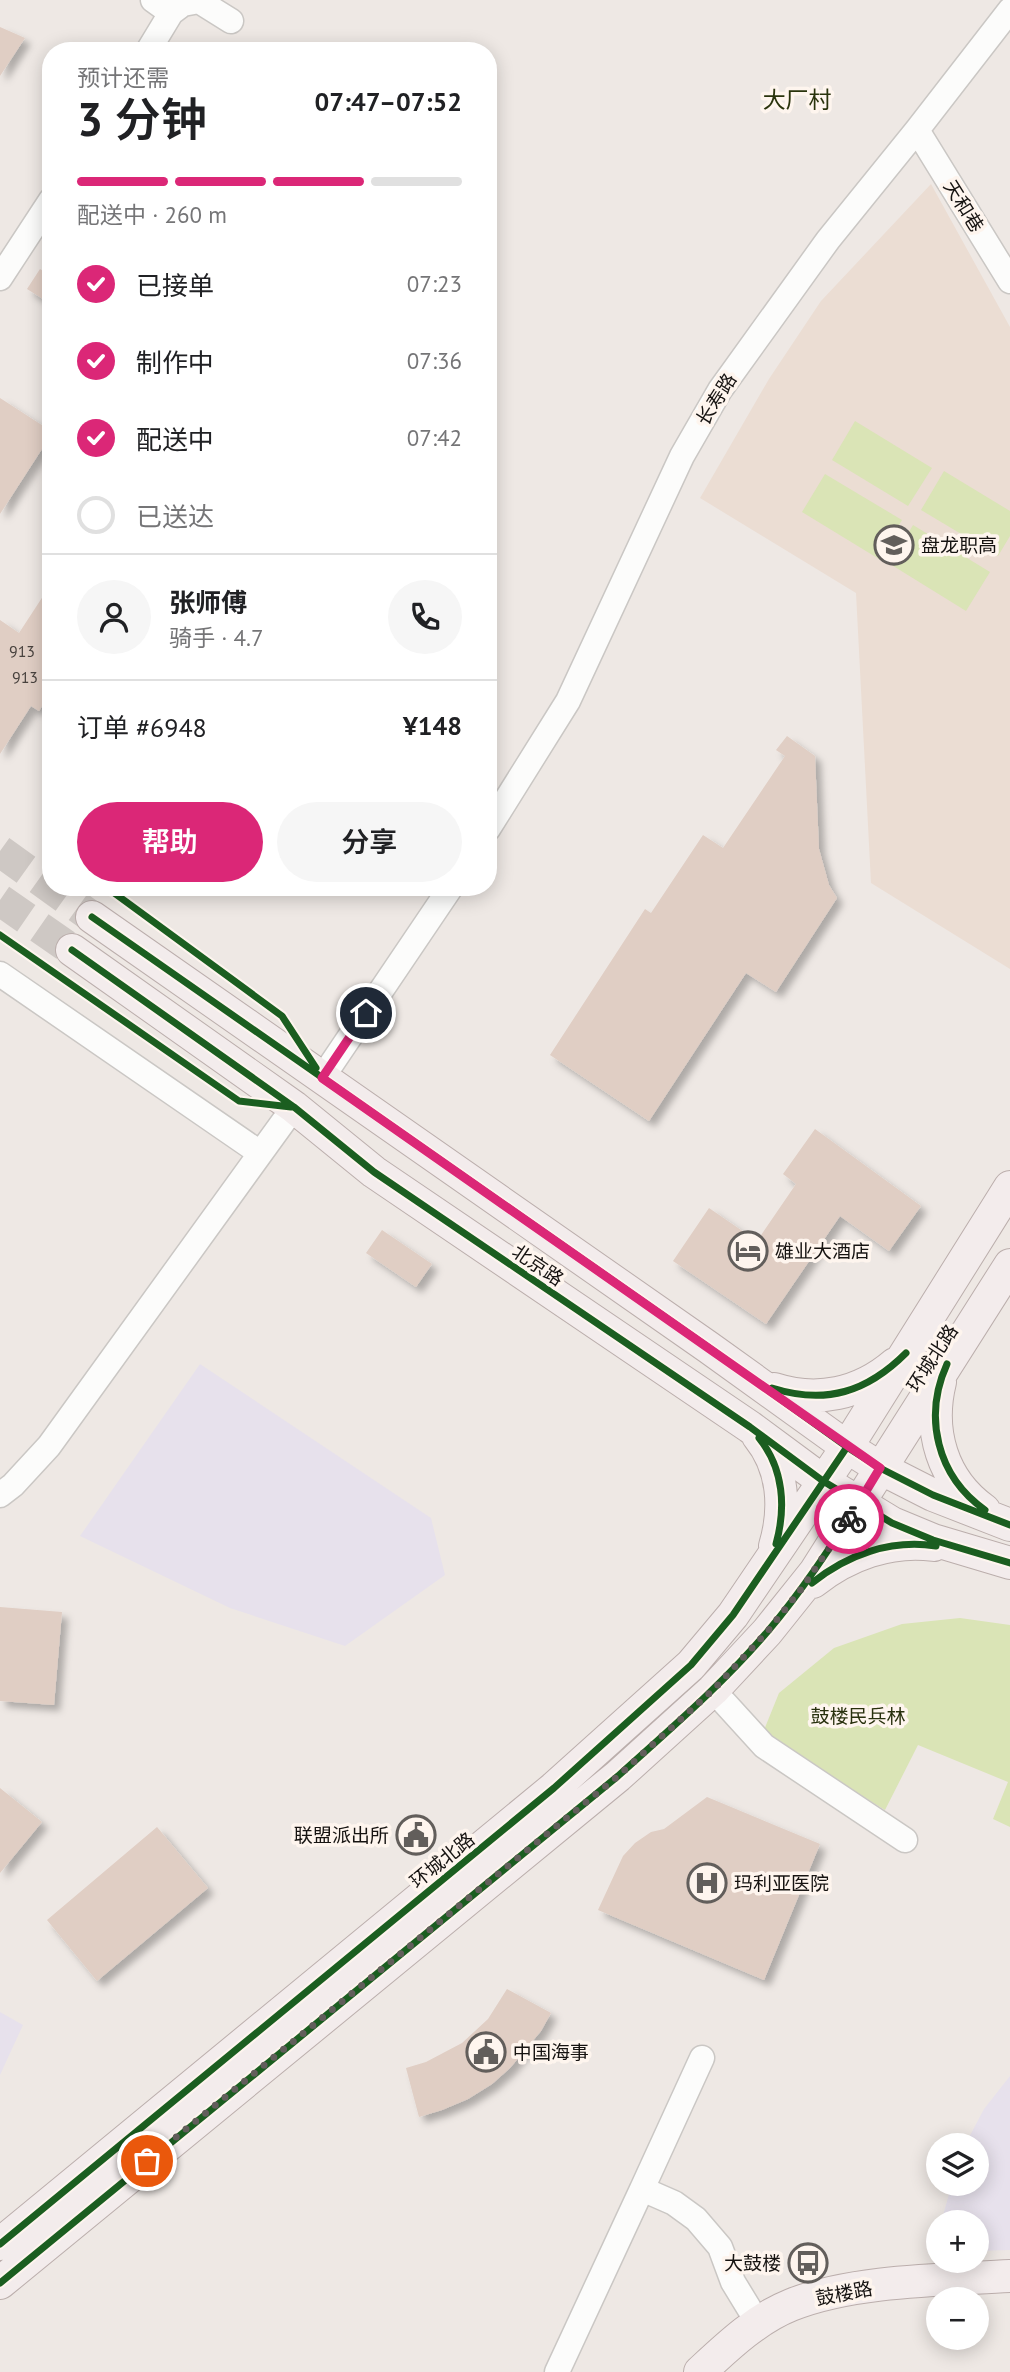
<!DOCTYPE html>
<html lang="zh">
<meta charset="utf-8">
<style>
:root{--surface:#fff;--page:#f6f6f6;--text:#202124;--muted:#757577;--line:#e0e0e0;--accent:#db2777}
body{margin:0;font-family:"PT Sans","Noto Sans SC",sans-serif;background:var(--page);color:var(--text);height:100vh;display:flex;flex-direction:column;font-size:26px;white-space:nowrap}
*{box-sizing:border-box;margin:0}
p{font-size:23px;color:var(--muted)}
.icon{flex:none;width:38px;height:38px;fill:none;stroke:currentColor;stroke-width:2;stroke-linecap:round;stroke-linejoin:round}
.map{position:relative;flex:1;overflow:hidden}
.details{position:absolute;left:42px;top:42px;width:455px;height:854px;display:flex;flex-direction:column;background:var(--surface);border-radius:28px;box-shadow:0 4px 18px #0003}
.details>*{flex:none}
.controls{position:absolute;left:926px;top:2133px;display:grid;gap:14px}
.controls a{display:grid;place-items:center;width:63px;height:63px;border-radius:50%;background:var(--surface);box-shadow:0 4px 18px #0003;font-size:35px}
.pin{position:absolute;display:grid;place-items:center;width:60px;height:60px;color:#fff;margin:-30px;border:4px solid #fff;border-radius:50%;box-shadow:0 2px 7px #0007}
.courier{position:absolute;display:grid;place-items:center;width:70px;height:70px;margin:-35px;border:5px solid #db2777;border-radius:50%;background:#fff;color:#222;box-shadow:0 2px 9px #0007}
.summary em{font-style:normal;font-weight:600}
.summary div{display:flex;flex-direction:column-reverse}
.summary{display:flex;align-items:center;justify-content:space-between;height:119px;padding:0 35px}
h1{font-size:46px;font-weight:600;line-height:52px}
.bar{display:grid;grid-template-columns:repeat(4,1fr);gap:10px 7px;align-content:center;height:84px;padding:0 35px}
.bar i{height:9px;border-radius:5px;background:var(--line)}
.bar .selected{background:var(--accent)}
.bar p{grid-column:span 4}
.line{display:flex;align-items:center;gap:18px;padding:0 35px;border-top:2px solid var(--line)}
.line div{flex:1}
.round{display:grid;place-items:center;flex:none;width:74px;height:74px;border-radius:37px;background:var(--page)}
ol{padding:0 35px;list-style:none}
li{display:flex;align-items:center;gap:21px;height:77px}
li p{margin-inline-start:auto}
li .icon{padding:7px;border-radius:50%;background:var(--accent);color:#fff;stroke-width:4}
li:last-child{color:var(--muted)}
li i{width:38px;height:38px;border:4px solid var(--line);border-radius:50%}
.cta{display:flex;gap:14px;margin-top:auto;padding:14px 35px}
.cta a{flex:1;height:80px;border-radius:42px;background:var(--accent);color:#fff;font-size:28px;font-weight:600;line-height:80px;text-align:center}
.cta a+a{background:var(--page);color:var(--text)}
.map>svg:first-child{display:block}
.commercial{fill:#e7e1ec}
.education{fill:#ebddd3}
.green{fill:#dae4b6}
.building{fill:#e0cec4;filter:url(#shadow)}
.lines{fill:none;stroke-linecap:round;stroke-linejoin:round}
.major-tunnel{stroke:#cec8c4;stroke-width:32;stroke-dasharray:32 16;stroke-linecap:butt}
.minor-casing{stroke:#cac7c4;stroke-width:27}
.major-casing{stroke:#bbaeac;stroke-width:34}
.minor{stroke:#fcfcfb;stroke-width:24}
.major{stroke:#f3ecec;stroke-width:32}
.cycleway-casing{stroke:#fef5ee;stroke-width:11}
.cycleway{stroke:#1b5e20;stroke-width:7}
.done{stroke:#625e5b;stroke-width:7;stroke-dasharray:0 12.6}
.route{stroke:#db2777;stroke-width:9}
.labels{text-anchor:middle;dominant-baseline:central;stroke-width:7;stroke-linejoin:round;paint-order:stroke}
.number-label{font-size:16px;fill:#48423e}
.street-label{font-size:19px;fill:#161311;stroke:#fef5ee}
.poi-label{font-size:19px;fill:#161311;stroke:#fef5ee;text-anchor:start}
.park-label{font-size:19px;fill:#28300d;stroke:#fef5ee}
.quarter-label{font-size:23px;fill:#29330c;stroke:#fef5ee}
</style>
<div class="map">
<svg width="1010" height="2372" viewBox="0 0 1010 2372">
<defs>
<filter id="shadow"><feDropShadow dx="6" dy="6" stdDeviation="3.5" flood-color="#0004"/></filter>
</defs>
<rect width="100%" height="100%" fill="#eee8e4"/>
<path class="commercial" d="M 200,1364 L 431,1518 L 445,1575 L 345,1646 L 230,1608 L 80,1536 Z
M 0,2012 L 23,2025 L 0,2075 Z
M 1010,2076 L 1010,2250 L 977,2251 L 976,2222 L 941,2222 L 952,2184 L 976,2184 L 976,2146 L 965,2145 L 984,2109 Z"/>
<path class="education" d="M 931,184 L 1010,327 L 1010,969 L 871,883 L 856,593 L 700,498 L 769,379 L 821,301 Z"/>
<path class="green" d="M 855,421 L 932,468 L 908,506 L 832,460 Z
M 944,471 L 1010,511 L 1010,536 L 998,556 L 921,510 Z
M 825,474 L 902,520 L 879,559 L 802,512 Z
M 913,525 L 990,572 L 966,611 L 890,564 Z
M 960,1618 L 1010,1625 L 1010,1827 L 993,1819 L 1008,1782 L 918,1745 L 885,1810 L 762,1735 L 779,1693 L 834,1648 L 902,1624 Z"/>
<path class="building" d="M 0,27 L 25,38 L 0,76 Z
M 40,269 L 51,276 L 51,304 L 27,289 Z
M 0,398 L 51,431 L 51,435 L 0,514 Z
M 51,584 L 51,692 L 39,711 L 31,706 L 0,754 L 0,620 L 19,633 Z
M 787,736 L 815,756 L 819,849 L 829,885 L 837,898 L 776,992 L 746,973 L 649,1121 L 550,1055 L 645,909 L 651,913 L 703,835 L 723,848 L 785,756 L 776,750 Z
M 815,1129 L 921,1206 L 889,1251 L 840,1216 L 766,1324 L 673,1261 L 709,1208 L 757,1241 L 796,1184 L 783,1174 Z
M 382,1230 L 432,1264 L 416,1287 L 366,1253 Z
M 0,1607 L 62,1612 L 54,1705 L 0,1701 Z
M 0,1788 L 42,1822 L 0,1873 Z
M 707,1797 L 820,1844 L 764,1980 L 598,1910 L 623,1856 L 635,1843 L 651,1832 L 664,1829 Z
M 157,1827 L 208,1888 L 97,1981 L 47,1920 Z
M 507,1989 L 551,2013 L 541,2031 L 510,2068 L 492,2084 L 468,2099 L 442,2110 L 419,2117 L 406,2068 L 426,2062 L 462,2043 L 488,2019 Z"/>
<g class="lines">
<path class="major-tunnel" d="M 0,851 L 92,917
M 0,900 L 72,950"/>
<g class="minor-casing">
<path id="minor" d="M 153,0 L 171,13
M 148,51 L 171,13 L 183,4 L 199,1 L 231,21
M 917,130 L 1010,281
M 0,278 L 51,200
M 488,829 L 568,701 L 682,456 L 720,390 L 828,240 L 917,130 L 1010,10
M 0,974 L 260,1153
M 322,1078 L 451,887
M 0,1495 L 13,1485 L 49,1446 L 294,1107
M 713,1690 L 764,1746 L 905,1840
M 642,2189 L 702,2058
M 557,2372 L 642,2189 L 674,2203 L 696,2219 L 720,2247 L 733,2282 L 758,2323"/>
</g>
<g class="major-casing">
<path id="major" d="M 92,917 L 708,1347 L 847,1447 L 880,1468 L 933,1495 L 1010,1525
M 72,950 L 294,1107 L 374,1172 L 750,1427 L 823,1481 L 892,1523 L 933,1540 L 1010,1563
M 940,1382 C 928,1431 942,1480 984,1510
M 774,1389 C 817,1403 860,1394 895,1364
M 758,1436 C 784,1468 786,1509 775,1546
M 813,1582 C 847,1555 890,1539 934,1545
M 0,2244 L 554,1788 L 691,1665 L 733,1615 L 847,1447 L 1010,1187
M 0,2283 L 618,1776 L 713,1690 L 767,1632 L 815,1572 L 1010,1265
M 700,2372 C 727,2347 756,2319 791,2305 C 853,2280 943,2280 1010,2276"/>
</g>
<use href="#minor" class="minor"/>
<use href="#major" class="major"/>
<g class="cycleway-casing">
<path id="cycleway" d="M 106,887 L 282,1016 L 316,1068
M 92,917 L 708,1347 L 847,1447 L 880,1468 L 933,1495 L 1010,1525
M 0,935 L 239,1101 L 291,1107
M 72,950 L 294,1107 L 374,1172 L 750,1427 L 823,1481 L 892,1523 L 933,1540 L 1010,1563
M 947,1364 C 923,1417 937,1476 985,1510
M 772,1388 C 826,1405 867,1392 906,1353
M 759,1438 C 784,1469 786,1508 776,1544
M 812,1583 C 847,1555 890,1539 936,1546
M 0,2244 L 554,1788 L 691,1665 L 733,1615 L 847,1447
M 0,2283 L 618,1776 C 669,1730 723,1684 768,1631 C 802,1591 830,1548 858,1504"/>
</g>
<use href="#cycleway" class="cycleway"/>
</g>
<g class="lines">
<path class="done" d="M 147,2161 L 618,1776 L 713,1690 L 767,1632 L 802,1588 L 849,1519"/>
<path class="route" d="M 366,1013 L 322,1078 L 880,1468 L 849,1519"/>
</g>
<defs>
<g id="school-ring" transform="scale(2.0125)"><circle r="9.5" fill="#fef5ee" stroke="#625e5b" stroke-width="1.5"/><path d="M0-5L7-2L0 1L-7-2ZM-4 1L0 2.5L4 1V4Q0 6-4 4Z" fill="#625e5b"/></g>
<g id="hotel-ring" transform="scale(2.0125)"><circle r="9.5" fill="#fef5ee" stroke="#625e5b" stroke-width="1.5"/><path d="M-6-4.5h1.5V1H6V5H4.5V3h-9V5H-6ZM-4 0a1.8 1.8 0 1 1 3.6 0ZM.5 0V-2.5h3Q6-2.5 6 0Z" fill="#625e5b"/></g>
<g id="civic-ring" transform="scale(2.0125)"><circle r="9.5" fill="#fef5ee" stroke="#625e5b" stroke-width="1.5"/><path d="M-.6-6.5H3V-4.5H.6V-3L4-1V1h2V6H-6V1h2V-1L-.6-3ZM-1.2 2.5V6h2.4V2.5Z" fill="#625e5b"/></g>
<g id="hospital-ring" transform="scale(2.0125)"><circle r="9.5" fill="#fef5ee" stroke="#625e5b" stroke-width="1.5"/><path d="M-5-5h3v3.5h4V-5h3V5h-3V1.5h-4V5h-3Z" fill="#625e5b"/></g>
<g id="bus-ring" transform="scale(2.0125)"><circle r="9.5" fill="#fef5ee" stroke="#625e5b" stroke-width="1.5"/><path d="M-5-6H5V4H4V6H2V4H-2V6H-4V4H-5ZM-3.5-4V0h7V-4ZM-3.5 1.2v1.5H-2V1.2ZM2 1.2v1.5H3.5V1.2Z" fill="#625e5b"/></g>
</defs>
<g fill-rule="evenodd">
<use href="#school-ring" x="894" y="545"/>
<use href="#hotel-ring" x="748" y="1251"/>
<use href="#civic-ring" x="416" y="1835"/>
<use href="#hospital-ring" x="707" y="1883"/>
<use href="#civic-ring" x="486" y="2052"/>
<use href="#bus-ring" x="808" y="2263"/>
</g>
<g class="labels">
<g class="number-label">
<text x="22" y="651">913</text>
<text x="25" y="677">913</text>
</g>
<g class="street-label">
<text transform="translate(964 206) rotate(58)">天和巷</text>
<text transform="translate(716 399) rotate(-58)">长寿路</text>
<text transform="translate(538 1265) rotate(34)">北京路</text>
<text transform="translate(932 1358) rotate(-57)">环城北路</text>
<text transform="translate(442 1860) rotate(-39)">环城北路</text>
<text transform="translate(844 2293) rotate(-11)">鼓楼路</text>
</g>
<g class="poi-label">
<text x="921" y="545">盘龙职高</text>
<text x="775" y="1251">雄业大酒店</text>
<text x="389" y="1835" text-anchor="end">联盟派出所</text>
<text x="734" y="1883">玛利亚医院</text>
<text x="513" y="2052">中国海事</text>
<text x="781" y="2263" text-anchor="end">大鼓楼</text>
</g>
<g class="park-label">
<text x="858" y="1716">鼓楼民兵林</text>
</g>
<g class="quarter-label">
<text x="797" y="99">大厂村</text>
</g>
</g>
</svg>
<div class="controls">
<a><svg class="icon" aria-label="layers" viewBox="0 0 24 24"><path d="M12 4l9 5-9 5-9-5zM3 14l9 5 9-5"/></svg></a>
<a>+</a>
<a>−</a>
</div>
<div class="pin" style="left:147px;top:2161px;background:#ea580c"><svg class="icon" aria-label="bag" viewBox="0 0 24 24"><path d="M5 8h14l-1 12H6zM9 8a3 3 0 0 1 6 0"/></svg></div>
<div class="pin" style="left:366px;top:1013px;background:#1f2937"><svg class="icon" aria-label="home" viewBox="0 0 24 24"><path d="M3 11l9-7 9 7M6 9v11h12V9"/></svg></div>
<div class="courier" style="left:849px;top:1519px"><svg class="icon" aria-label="bike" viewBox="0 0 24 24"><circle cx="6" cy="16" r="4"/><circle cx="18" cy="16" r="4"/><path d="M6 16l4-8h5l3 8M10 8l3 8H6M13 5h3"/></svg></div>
<section class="details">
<div class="summary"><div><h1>3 分钟</h1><p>预计还需</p></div><em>07:47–07:52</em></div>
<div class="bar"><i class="selected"></i><i class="selected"></i><i class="selected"></i><i></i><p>配送中 · 260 m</p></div>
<ol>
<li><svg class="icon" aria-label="check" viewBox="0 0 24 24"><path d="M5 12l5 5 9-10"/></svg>已接单<p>07:23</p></li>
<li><svg class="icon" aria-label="check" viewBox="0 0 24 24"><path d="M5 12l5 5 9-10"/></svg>制作中<p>07:36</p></li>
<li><svg class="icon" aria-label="check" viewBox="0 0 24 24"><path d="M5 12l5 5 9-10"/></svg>配送中<p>07:42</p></li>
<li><i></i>已送达</li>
</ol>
<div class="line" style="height:126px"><a class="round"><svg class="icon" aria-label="person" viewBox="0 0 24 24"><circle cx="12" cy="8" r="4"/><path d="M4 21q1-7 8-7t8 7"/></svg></a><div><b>张师傅</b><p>骑手 · 4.7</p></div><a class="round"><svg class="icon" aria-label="phone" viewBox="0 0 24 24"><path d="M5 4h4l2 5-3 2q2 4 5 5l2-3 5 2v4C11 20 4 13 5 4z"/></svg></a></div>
<div class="line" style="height:91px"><div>订单 #6948</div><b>¥148</b></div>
<div class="cta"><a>帮助</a><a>分享</a></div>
</section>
</div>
